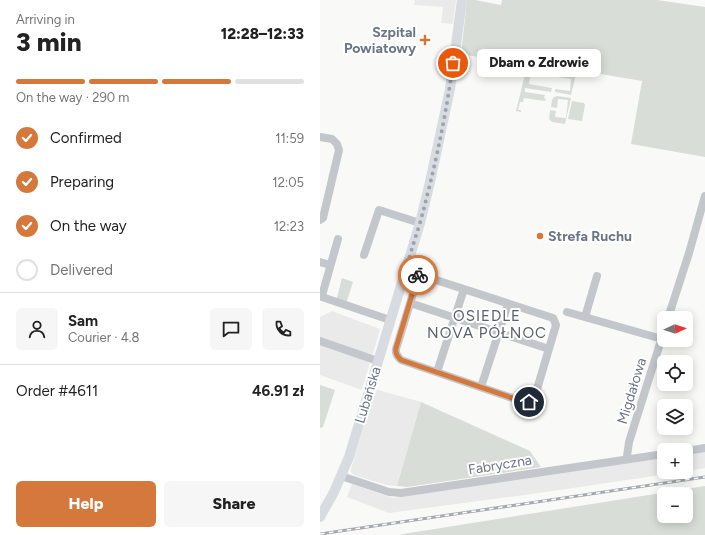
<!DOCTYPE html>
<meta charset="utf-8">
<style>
:root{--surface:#fff;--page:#f6f6f6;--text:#222;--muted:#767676;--line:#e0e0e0;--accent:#d5783b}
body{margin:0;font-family:Figtree,sans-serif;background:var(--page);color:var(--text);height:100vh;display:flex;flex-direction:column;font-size:15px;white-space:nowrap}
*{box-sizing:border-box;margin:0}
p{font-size:13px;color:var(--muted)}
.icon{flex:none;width:22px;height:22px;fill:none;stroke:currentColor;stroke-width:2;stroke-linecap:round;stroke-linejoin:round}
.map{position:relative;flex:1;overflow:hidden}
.side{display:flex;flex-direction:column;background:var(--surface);width:320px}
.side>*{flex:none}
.needle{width:26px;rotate:86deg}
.tools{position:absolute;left:337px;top:311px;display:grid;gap:8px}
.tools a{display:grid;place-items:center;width:36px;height:36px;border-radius:6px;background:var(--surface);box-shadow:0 2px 10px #0003;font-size:20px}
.pin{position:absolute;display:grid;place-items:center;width:34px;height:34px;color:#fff;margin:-17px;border:2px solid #fff;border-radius:50%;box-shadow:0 1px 4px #0007}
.courier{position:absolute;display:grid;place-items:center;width:40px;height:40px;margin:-20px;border:3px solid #d5783b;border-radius:50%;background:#fff;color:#222;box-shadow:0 1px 5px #0007}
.bubble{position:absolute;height:28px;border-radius:6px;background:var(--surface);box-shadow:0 2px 10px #0003;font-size:13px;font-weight:800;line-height:28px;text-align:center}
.summary em{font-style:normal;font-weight:800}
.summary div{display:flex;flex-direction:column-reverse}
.summary{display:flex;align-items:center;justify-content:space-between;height:68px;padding:0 16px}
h1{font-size:26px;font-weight:800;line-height:30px}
.bar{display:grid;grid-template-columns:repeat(4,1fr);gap:6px 4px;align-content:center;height:48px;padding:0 16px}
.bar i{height:5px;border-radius:3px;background:var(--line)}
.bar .on{background:var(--accent)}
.bar p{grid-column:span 4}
.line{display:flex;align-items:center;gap:10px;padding:0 16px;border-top:1px solid var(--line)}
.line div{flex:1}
.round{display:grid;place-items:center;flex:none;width:42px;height:42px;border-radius:6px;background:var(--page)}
ol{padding:0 16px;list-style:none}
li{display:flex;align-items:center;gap:12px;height:44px}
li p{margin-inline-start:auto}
li .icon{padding:4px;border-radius:50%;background:var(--accent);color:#fff;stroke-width:4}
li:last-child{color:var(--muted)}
li i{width:22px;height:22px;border:2px solid var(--line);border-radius:50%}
.button{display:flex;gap:8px;margin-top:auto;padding:8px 16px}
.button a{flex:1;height:46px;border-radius:6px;background:var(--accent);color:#fff;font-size:16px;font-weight:800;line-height:46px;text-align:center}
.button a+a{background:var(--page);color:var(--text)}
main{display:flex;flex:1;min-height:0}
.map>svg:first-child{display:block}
.built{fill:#eaeaea}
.green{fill:#d8ded7;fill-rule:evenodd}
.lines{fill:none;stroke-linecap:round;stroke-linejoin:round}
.minor{stroke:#c3c6ca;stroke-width:8}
.major{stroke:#d8dbdf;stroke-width:10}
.rail-casing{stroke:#a5a9af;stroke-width:3}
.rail{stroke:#fff;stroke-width:1.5;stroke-dasharray:4.5;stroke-linecap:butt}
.done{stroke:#9da3ae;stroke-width:4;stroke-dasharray:0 7.2}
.route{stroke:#d5783b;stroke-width:5}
.poi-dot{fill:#d5783b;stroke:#fff;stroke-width:1.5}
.labels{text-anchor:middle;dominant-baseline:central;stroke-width:4;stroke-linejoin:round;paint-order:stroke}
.poi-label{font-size:14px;font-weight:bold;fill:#6b7586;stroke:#fff;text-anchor:end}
.street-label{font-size:14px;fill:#6b7586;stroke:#fff}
.neighbourhood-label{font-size:15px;letter-spacing:1px;fill:#58606b;stroke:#fff}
</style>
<main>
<section class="side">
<div class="summary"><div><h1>3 min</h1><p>Arriving in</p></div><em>12:28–12:33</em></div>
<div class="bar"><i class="on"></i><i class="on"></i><i class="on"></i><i></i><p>On the way · 290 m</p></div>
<ol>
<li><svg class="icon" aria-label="check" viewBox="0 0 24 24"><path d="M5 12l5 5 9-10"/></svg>Confirmed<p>11:59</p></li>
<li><svg class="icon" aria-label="check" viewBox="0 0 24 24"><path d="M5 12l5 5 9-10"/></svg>Preparing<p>12:05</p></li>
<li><svg class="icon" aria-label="check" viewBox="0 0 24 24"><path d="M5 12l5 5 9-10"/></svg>On the way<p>12:23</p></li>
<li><i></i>Delivered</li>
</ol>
<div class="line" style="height:72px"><a class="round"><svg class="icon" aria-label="person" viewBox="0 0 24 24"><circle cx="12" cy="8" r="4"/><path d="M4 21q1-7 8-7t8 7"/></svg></a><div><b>Sam</b><p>Courier · 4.8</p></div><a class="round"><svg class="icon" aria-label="chat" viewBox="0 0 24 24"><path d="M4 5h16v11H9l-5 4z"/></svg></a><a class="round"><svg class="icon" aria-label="phone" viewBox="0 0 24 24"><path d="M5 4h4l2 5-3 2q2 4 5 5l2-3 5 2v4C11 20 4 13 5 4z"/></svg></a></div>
<div class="line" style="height:52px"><div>Order #4611</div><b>46.91 zł</b></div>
<div class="button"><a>Help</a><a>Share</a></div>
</section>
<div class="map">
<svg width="385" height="535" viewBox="0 0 385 535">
<rect width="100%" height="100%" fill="#f9f9f7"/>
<path class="built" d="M 95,0 L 136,0 L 133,24 L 121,23 L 123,7 L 94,5 Z
M 12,311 L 60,329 L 53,354 L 46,353 L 0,337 L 0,317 Z
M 0,343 L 50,362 L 42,390 L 0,375 Z
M 55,389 L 101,402 L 77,486 L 66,485 L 34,475 L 31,472 L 31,469 Z
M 385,451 L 385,468 L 366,471 L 366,454 Z
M 344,458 L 344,472 L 361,472 L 219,493 L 69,513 L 27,497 L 32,484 L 73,498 Z"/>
<path class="green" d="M 147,0 L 155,0 L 181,5 L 182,0 L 337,0 L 385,7 L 385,157 L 311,144 L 322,81 L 257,70 L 251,95 L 235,92 L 235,89 L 250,91 L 251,79 L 211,73 L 209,84 L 232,88 L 231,92 L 205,88 L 205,92 L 225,95 L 224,98 L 226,99 L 225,101 L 204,98 L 203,102 L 200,102 L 198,110 L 201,110 L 201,112 L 196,111 L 207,66 L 211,63 L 165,58 L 141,54 Z
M 237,96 L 251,98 L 245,124 L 232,122 L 229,119 L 230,110 L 236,111 L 235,117 L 246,118 L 248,100 L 238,99 L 237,108 L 231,107 C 232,102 231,97 237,96 Z
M 252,101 L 264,103 L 265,105 L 262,121 L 248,119 Z
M 22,278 L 33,282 L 26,304 L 16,301 Z
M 0,385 L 15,390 L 3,427 L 0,428 Z
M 101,402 L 210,451 L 221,467 L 87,487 L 77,486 Z
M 385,486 L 385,535 L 80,535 L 83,534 ZM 344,494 L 366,494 L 366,516 L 344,516 Z"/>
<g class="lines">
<path class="minor" d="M 0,137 L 12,139 L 17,144 L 19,150 L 3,218 L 0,220
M 18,239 L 3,292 L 2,297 L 70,320
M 44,255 L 59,210 L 100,223
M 0,262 L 10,265
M 85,270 L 233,318 L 234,320 L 236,325 L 215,396 C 212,401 210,403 204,402 L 81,360 C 78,357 75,354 76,349 L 99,274
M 90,303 L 229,349
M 247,312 L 342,339
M 265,317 L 277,276
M 348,318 L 369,253 L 385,196
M 0,341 L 58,361
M 117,372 L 144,289
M 161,387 L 188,304
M 366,451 L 385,448
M 308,459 L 307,456 L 309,442 L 344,331
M 21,476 L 69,492 L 81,493 L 344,454"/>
<path class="major" d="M 0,517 L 14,492 L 29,457 L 100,223 L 110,182 L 130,89 L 142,0"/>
<g class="rail-casing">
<path id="rail" d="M 0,534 L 385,477"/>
</g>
<use href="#rail" class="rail"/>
</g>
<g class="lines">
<path class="done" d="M 98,275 L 99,274 L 86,270 C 90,254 95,239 100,223 C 114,171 126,117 133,63"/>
<path class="route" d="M 98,275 L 76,348 C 75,354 78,357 81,360 L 204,402 L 209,402"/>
</g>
<g class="poi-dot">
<path d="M103 34h4v4h4v4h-4v4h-4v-4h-4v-4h4z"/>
<circle cx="220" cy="236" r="4"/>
</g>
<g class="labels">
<g class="poi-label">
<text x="96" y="32">Szpital<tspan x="96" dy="16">Powiatowy</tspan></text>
<text x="228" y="236" text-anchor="start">Strefa Ruchu</text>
</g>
<g class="street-label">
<text transform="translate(312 391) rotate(-73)">Migdałowa</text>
<text transform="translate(48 395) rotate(-73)">Lubańska</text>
<text transform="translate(180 465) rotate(-9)">Fabryczna</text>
</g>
<g class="neighbourhood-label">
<text x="167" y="316">OSIEDLE<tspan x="167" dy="17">NOVA PÓŁNOC</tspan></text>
</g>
</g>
</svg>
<div class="tools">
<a><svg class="needle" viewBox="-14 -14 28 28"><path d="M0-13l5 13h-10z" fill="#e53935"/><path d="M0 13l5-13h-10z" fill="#767676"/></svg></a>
<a><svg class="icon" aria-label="locate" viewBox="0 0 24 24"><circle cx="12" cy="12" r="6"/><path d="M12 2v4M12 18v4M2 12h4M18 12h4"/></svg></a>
<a><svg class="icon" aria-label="layers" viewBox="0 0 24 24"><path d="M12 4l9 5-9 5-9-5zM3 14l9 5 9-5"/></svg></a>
<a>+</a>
<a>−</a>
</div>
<div class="pin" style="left:133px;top:63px;background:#ea580c"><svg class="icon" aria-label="bag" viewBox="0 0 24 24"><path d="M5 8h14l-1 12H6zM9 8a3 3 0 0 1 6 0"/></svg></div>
<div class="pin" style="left:209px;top:402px;background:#1f2937"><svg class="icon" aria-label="home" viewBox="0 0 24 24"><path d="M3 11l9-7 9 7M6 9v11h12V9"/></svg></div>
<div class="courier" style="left:98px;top:275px"><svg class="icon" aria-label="bike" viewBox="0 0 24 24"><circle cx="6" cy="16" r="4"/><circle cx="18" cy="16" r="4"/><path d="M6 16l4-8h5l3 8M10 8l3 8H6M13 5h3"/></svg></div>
<div class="bubble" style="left:157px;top:49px;width:124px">Dbam o Zdrowie</div>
</div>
</main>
